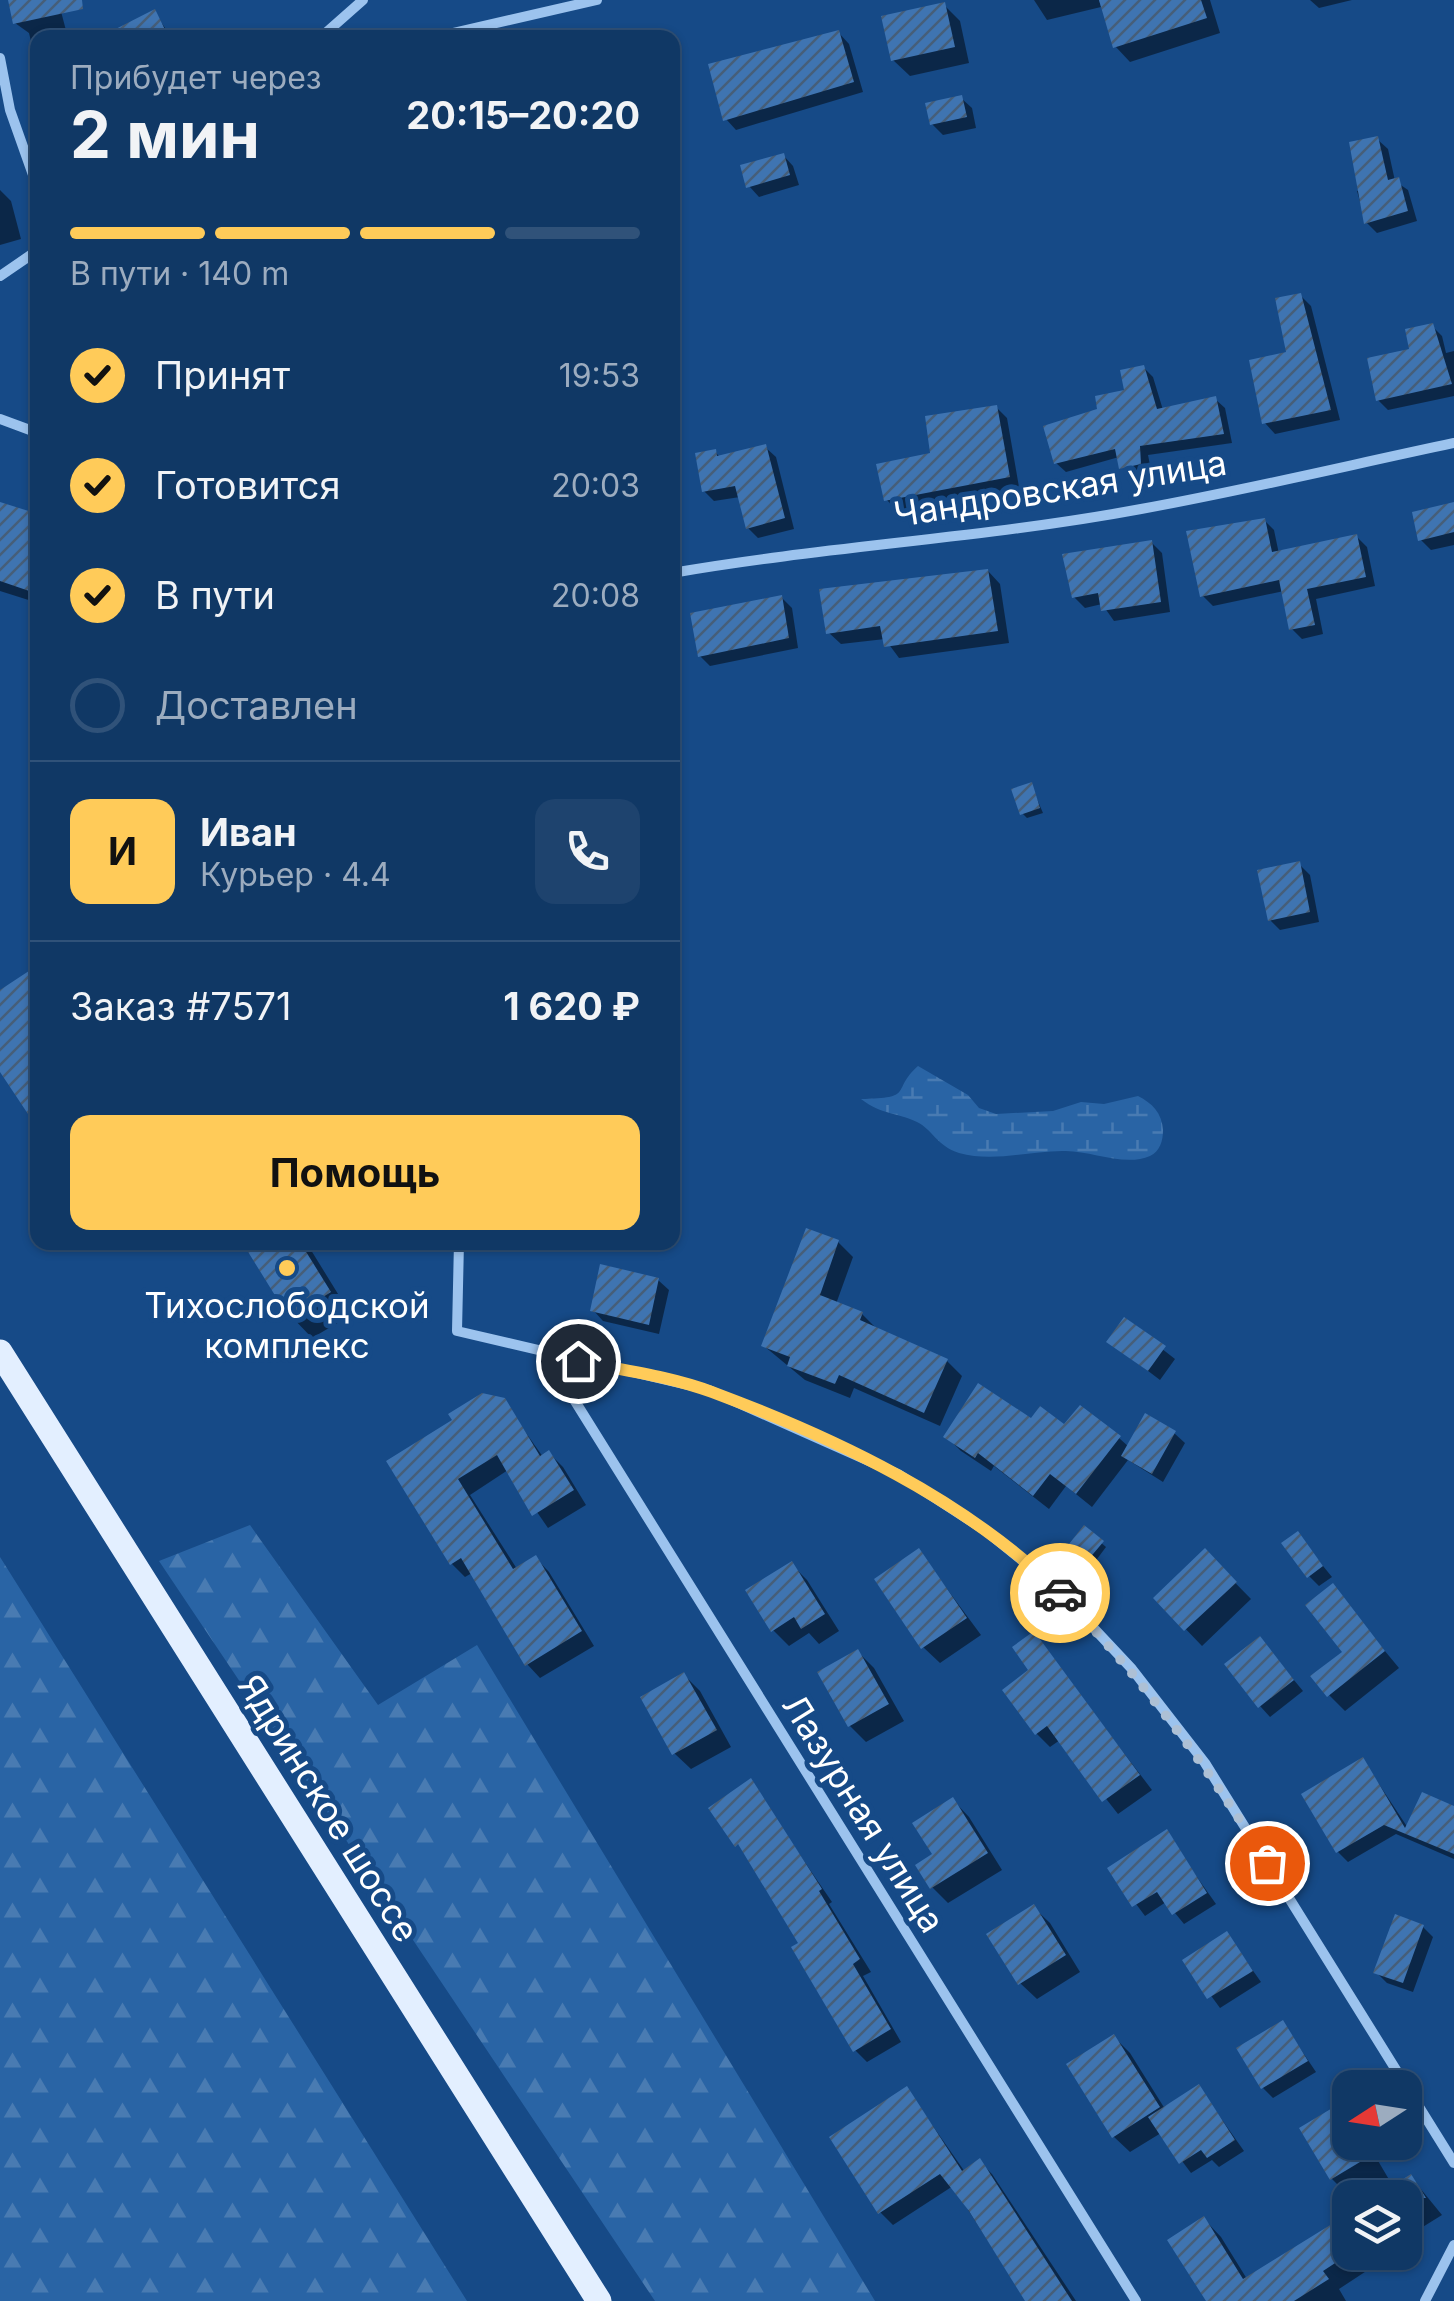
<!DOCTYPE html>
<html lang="ru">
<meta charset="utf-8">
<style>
:root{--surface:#103865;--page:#1e436e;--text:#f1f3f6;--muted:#9cacbf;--line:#305279;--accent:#ffcb59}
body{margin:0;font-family:Inter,sans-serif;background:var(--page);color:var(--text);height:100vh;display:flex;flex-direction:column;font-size:38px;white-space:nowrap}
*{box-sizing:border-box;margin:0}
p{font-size:32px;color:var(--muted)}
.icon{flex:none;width:55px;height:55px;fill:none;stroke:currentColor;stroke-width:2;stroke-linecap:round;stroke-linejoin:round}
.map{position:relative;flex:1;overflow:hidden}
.sheet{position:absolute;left:30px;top:30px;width:650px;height:1220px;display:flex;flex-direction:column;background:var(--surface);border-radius:20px;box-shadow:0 2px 8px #0004,0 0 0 2px var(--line)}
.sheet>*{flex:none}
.needle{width:65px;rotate:258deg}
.fabs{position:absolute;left:1332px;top:2070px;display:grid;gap:20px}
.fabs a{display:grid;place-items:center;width:90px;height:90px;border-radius:20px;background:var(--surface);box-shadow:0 2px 8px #0004,0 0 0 2px var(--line);font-size:50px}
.pin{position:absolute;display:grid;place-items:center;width:85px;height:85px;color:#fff;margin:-42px;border:5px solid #fff;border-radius:50%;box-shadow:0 2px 10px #0007}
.courier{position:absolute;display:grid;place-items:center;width:100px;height:100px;margin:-50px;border:8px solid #ffcb59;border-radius:50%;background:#fff;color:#222;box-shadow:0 2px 12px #0007}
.overview em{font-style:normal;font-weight:700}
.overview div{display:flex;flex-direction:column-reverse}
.overview{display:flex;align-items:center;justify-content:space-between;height:170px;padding:0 40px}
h1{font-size:65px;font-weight:700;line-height:75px}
.bar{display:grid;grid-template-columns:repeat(4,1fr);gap:15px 10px;align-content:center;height:120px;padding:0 40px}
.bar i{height:12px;border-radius:8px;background:var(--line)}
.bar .current{background:var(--accent)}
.bar p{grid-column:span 4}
.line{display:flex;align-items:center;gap:25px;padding:0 40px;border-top:2px solid var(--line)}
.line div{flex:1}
.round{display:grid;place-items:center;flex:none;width:105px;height:105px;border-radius:20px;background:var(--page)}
ol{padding:0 40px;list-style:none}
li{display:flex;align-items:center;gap:30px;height:110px}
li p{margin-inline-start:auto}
li .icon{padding:10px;border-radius:50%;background:var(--accent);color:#111;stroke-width:4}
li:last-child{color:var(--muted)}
li i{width:55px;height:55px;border:5px solid var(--line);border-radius:50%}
.button{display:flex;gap:20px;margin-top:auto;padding:20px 40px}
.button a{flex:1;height:115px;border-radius:20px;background:var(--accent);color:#111;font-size:40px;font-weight:700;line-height:115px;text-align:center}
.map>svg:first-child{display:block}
.forest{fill:url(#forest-firs)}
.wetland{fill:url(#wetland-marsh)}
.shadow{fill:#0007}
.building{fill:url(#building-hatch)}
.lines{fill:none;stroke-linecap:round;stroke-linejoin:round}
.street{stroke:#9cc3ee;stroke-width:10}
.primary{stroke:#e3efff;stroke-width:25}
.done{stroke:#adc0d5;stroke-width:10;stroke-dasharray:0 18}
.route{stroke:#ffcb59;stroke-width:12}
.poi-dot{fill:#ffcb59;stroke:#164a87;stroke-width:4}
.labels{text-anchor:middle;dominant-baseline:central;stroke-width:10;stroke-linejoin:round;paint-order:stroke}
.street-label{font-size:35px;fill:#fff;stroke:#164a87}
.poi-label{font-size:35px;fill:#fff;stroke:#164a87}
</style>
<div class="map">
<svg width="1454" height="2301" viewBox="0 0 1454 2301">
<defs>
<pattern id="forest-firs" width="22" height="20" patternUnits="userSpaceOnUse" patternTransform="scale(2.5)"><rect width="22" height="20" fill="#2964a5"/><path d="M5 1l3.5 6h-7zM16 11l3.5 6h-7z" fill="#497bb2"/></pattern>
<pattern id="wetland-marsh" width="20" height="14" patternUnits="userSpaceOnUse" patternTransform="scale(2.5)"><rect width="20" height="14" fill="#2964a5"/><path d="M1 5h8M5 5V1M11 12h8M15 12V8" fill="none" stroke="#497bb2"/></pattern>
<pattern id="building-hatch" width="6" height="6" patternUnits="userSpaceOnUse" patternTransform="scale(2.5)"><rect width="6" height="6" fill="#3f74b1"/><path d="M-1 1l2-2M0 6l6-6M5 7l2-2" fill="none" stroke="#465e79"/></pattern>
</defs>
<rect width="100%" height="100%" fill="#164a87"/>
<path class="forest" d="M 250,1525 L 378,1705 L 477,1645 L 875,2301 L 655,2301 L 159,1561 Z
M 0,1557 L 467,2301 L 0,2301 Z"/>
<path class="wetland" d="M 918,1066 L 968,1095 L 979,1108 L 996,1114 L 1053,1111 L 1081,1102 L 1104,1104 L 1138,1096 C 1152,1103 1162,1113 1163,1130 C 1163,1141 1160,1151 1150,1156 C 1125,1167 1092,1151 1066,1151 C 1031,1150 995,1163 959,1153 C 937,1146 933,1130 917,1122 C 896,1112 882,1115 861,1099 C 916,1098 890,1091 918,1066 Z"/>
<path class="shadow" d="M 10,0 L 58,0 L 68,38 L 38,38 L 38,71 L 29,33 L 15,23 Z
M 1034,0 L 1099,0 L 1101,7 L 1047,20 Z
M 1142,0 L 1210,0 L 1220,33 L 1130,62 L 1115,46 Z
M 1310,0 L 1352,0 L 1319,8 Z
M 944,5 L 960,21 L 969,63 L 910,76 L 893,60 Z
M 154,12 L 172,38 L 126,38 Z
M 839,33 L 849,44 L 863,92 L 736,130 L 726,119 Z
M 961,98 L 972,108 L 976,128 L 943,135 L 932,124 Z
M 1377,139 L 1388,149 L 1395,181 L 1408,190 L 1417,221 L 1377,233 L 1366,222 L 1357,191 L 1362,190 Z
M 783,155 L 793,166 L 799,185 L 759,197 L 749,186 Z
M 0,190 L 11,201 L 21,239 L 0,245 Z
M 1300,295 L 1311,306 L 1340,420 L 1275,434 L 1265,423 L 1289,354 Z
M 1432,326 L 1442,336 L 1446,353 L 1454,351 L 1454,396 L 1388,410 L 1378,400 Z
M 1143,367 L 1153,377 L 1163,410 L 1215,399 L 1225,408 L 1232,443 L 1148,455 L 1151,470 L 1131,477 L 1119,457 L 1066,472 L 1056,463 L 1127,392 Z
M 996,407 L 1007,418 L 1019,487 L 897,511 L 887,500 L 933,455 Z
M 765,447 L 776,457 L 794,529 L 758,538 L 748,528 L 740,497 L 714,501 L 704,491 L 715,452 L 721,458 Z
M 1454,509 L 1454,545 L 1431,550 L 1421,540 Z
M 0,516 L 38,517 L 38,603 L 0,591 Z
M 1264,520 L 1274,530 L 1279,554 L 1357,537 L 1367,547 L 1375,586 L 1316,599 L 1323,634 L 1302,639 L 1292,629 L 1284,591 L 1213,606 L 1203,596 Z
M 1151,542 L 1162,553 L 1170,612 L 1114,621 L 1102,604 L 1085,608 L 1074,597 Z
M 988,571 L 1000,584 L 1009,643 L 899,658 L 885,639 L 841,644 L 828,632 Z
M 781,597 L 792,608 L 798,648 L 710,666 L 700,656 Z
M 1031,785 L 1043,813 L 1027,818 L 1022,813 Z
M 1299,864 L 1310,875 L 1319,922 L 1280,930 L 1270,920 Z
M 245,1242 L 306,1242 L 351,1315 L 312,1338 L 291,1316 Z
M 838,1242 L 853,1257 L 836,1304 L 862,1314 L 877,1329 L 947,1361 L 962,1376 L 940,1426 L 854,1388 L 850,1398 L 805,1380 L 764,1346 Z
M 658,1280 L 669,1290 L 659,1334 L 603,1321 L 593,1310 Z
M 1125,1320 L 1175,1359 L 1160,1380 L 1110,1342 Z
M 503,1400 L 543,1457 L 549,1453 L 563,1467 L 586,1505 L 548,1528 L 508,1470 L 470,1495 L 517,1569 L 536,1558 L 549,1572 L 594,1646 L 540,1678 L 527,1664 L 472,1573 L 465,1577 L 452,1564 L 390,1462 Z
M 1031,1422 L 1119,1438 L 1129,1447 L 1174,1433 L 1185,1443 L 1163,1482 L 1128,1460 L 1092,1507 L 1066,1486 L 1049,1509 L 994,1466 L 991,1471 L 961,1451 L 946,1436 Z
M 1085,1529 L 1106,1547 L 1094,1563 L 1072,1544 Z
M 1297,1534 L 1332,1577 L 1319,1586 L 1309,1576 Z
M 919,1551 L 981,1635 L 940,1663 L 923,1647 Z
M 1205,1552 L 1251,1599 L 1202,1646 L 1156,1598 Z
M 791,1564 L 807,1580 L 839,1631 L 819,1644 L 809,1633 L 789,1646 L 773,1630 Z
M 1332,1587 L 1399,1668 L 1345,1711 L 1329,1695 L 1345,1652 Z
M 1034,1635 L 1152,1790 L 1118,1814 L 1060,1740 L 1050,1747 L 1036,1733 Z
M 1260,1639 L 1303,1691 L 1270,1717 L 1260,1706 Z
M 858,1652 L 874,1668 L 904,1721 L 866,1742 L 850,1726 Z
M 684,1675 L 700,1691 L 731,1747 L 691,1769 L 674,1753 Z
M 1363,1760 L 1408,1828 L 1454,1809 L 1454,1859 L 1396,1834 L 1348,1862 L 1338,1852 L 1304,1795 Z
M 750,1782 L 832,1902 L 829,1904 L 871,1972 L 863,1976 L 901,2042 L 867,2062 L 855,2050 L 801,1944 L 749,1858 L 711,1809 Z
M 953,1800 L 969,1817 L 1002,1870 L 948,1903 L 932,1887 L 935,1855 Z
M 1166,1833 L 1216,1904 L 1184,1924 L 1166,1902 L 1145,1916 L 1110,1869 Z
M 1033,1907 L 1050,1923 L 1080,1972 L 1037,1999 L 1020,1983 Z
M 1423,1927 L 1433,1937 L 1413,1992 L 1387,1983 L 1376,1972 Z
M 1227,1934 L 1261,1982 L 1220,2008 L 1185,1960 Z
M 1283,2023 L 1316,2072 L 1273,2098 L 1263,2088 Z
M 1114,2037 L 1130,2053 L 1165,2109 L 1199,2087 L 1244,2151 L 1219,2167 L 1212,2160 L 1191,2173 L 1161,2133 L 1130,2152 L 1113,2136 Z
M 907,2089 L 965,2172 L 980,2162 L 992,2174 L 1076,2301 L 1026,2301 L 953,2186 L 893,2225 L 880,2212 Z
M 1339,2107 L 1350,2118 L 1350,2142 L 1367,2142 L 1394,2188 L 1411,2177 L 1442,2215 L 1405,2238 L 1405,2198 L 1373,2198 L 1366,2186 L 1349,2196 L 1332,2179 Z
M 1350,2216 L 1350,2252 L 1382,2252 L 1370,2260 L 1374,2266 L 1339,2289 L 1346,2301 L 1209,2301 L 1204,2219 L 1221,2237 L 1247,2279 Z"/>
<path class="building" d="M 8,0 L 82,0 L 83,9 L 13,24 Z
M 1099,0 L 1201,0 L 1207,18 L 1113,48 Z
M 945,2 L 955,47 L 891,61 L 881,16 Z
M 155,9 L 169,38 L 98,38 Z
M 839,30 L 854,82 L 723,121 L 708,64 Z
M 962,95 L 967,117 L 930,125 L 925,103 Z
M 1378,136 L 1388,180 L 1399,177 L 1408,211 L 1364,224 L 1349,142 Z
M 784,153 L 790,175 L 746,188 L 740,165 Z
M 1301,293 L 1331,410 L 1262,424 L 1249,360 L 1286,352 L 1275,298 Z
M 1433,323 L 1452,384 L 1376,401 L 1367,358 L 1409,349 L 1405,329 Z
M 1144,365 L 1157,409 L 1216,396 L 1224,434 L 1140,446 L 1141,464 L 1119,469 L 1115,449 L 1054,464 L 1043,426 L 1097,409 L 1095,396 L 1124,390 L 1120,370 Z
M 997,405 L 1010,477 L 884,501 L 876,464 L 930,453 L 925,416 Z
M 766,444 L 785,518 L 746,529 L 735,486 L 702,492 L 695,453 L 716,449 L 717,456 Z
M 0,502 L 38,514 L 38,594 L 0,581 Z
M 1454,502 L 1454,532 L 1418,541 L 1412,512 Z
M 1265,518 L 1272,552 L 1357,534 L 1366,577 L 1307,589 L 1315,625 L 1289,630 L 1279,580 L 1200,597 L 1186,531 Z
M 1152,540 L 1161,602 L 1101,611 L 1098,593 L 1072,598 L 1062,554 Z
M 988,569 L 998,631 L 884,647 L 880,626 L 826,634 L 819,589 Z
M 782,595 L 789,638 L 698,657 L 690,613 Z
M 1032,782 L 1040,808 L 1020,815 L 1011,789 Z
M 1300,861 L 1310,912 L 1268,921 L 1257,870 Z
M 38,965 L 38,1129 L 0,1072 L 0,990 Z
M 806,1228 L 839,1240 L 820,1295 L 863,1312 L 860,1320 L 948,1359 L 924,1413 L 839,1375 L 835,1384 L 787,1366 L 790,1357 L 761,1346 Z
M 242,1242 L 300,1242 L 331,1292 L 289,1318 Z
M 600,1264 L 659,1278 L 649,1325 L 590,1311 Z
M 1124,1317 L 1166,1346 L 1148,1371 L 1106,1342 Z
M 978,1383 L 1031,1418 L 1040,1406 L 1064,1424 L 1080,1405 L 1121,1436 L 1076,1494 L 1050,1474 L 1033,1496 L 978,1453 L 975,1458 L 943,1437 Z
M 482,1393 L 505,1398 L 540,1456 L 549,1450 L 574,1490 L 532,1516 L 497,1455 L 458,1479 L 513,1569 L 536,1555 L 582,1631 L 525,1666 L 461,1558 L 450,1565 L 386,1461 L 452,1420 L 448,1414 Z
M 1145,1413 L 1176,1431 L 1152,1474 L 1121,1456 Z
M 1084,1525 L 1104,1541 L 1088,1560 L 1069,1544 Z
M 1298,1531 L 1323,1566 L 1307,1578 L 1281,1543 Z
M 919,1548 L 967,1618 L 921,1649 L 874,1579 Z
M 1205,1548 L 1237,1582 L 1184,1631 L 1153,1598 Z
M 792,1561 L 825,1614 L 801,1629 L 794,1617 L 771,1632 L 745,1590 Z
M 1333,1583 L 1385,1651 L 1327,1697 L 1310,1676 L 1342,1652 L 1305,1605 Z
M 1034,1631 L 1140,1775 L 1102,1802 L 1047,1726 L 1035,1735 L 1002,1690 L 1028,1670 L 1012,1647 Z
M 1260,1636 L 1294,1680 L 1258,1708 L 1224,1664 Z
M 858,1649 L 889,1704 L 848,1727 L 817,1672 Z
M 684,1672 L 717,1730 L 672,1755 L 640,1697 Z
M 1363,1757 L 1405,1828 L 1422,1792 L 1454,1806 L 1454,1854 L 1384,1825 L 1336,1853 L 1301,1794 Z
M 751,1778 L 822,1889 L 819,1891 L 860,1959 L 853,1964 L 891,2029 L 853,2052 L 791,1947 L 798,1943 L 738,1844 L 735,1847 L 708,1808 Z
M 953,1797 L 988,1853 L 930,1889 L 915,1865 L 932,1854 L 912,1823 Z
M 1167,1829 L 1207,1893 L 1172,1915 L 1157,1892 L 1132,1907 L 1107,1868 Z
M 1034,1904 L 1066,1955 L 1018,1985 L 986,1934 Z
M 1395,1914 L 1424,1925 L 1403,1983 L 1373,1973 Z
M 1227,1931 L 1253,1971 L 1207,1999 L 1182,1960 Z
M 1283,2020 L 1308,2061 L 1261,2089 L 1236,2048 Z
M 1114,2034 L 1160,2107 L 1112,2138 L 1066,2064 Z
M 1199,2084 L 1235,2140 L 1207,2158 L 1201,2150 L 1179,2164 L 1148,2117 Z
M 907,2086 L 962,2171 L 980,2158 L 1072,2301 L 1025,2301 L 969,2211 L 940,2174 L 878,2214 L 829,2137 Z
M 1339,2104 L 1350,2122 L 1350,2142 L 1362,2142 L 1370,2156 L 1330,2180 L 1299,2128 Z
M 1411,2174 L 1426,2198 L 1374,2198 Z
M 1204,2216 L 1243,2279 L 1340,2219 L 1350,2234 L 1350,2245 L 1338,2252 L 1352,2252 L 1323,2271 L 1329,2279 L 1294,2301 L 1206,2301 L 1167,2240 Z"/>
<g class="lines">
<path class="street" d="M 320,38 L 363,0
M 431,38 L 597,0
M 0,58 L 10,110 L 38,189
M 0,276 L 38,250
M 0,419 L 38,433
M 672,573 C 828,546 985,538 1141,509 C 1246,490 1350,465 1454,443
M 459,1242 L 457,1331 L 709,1390 L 898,1474 L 986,1531 L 1056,1588 L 1132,1669 L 1205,1763 L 1454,2163
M 545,1353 L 1136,2301
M 1425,2301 L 1454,2245"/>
<path class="primary" d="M 0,1352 L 599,2301"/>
</g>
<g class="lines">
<path class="done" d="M 1060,1593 C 1143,1680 1204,1761 1267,1863"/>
<path class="route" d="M 578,1361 C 621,1370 670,1376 712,1392 C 835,1438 965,1499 1060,1593"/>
</g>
<circle class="poi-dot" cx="287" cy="1268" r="10"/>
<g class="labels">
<g class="street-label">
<text transform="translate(1060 488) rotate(-9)">Чандровская улица</text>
<text transform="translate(329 1808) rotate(58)">Ядринское шоссе</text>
<text transform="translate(864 1813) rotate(58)">Лазурная улица</text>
</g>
<g class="poi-label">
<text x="287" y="1305">Тихослободской<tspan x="287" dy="40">комплекс</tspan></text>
</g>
</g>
</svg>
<div class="fabs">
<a><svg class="needle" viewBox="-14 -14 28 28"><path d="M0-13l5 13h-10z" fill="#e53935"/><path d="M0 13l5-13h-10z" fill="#9cacbf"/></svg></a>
<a><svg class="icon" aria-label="layers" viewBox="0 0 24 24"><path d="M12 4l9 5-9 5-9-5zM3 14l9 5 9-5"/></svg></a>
</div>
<div class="pin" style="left:1267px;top:1863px;background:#ea580c"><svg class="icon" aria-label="bag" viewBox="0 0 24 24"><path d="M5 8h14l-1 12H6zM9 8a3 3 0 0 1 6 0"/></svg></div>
<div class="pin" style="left:578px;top:1361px;background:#1f2937"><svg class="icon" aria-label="home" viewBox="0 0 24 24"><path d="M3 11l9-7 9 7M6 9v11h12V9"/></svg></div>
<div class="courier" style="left:1060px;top:1593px"><svg class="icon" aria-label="car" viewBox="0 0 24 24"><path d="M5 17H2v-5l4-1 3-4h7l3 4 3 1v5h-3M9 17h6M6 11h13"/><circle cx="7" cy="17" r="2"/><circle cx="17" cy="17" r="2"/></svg></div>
<section class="sheet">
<div class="overview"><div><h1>2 мин</h1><p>Прибудет через</p></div><em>20:15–20:20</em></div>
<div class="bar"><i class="current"></i><i class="current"></i><i class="current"></i><i></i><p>В пути · 140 m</p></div>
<ol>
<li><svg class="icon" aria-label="check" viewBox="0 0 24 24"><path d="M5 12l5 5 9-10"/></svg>Принят<p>19:53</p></li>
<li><svg class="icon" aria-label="check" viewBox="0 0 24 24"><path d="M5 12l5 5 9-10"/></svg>Готовится<p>20:03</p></li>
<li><svg class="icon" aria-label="check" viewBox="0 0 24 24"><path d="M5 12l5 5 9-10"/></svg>В пути<p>20:08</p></li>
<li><i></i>Доставлен</li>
</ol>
<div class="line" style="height:180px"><b class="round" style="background:var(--accent);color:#111">И</b><div><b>Иван</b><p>Курьер · 4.4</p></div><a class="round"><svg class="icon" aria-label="phone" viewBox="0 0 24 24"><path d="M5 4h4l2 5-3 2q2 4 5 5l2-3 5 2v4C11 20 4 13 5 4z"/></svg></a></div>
<div class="line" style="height:130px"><div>Заказ #7571</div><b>1 620 ₽</b></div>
<div class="button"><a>Помощь</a></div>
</section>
</div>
